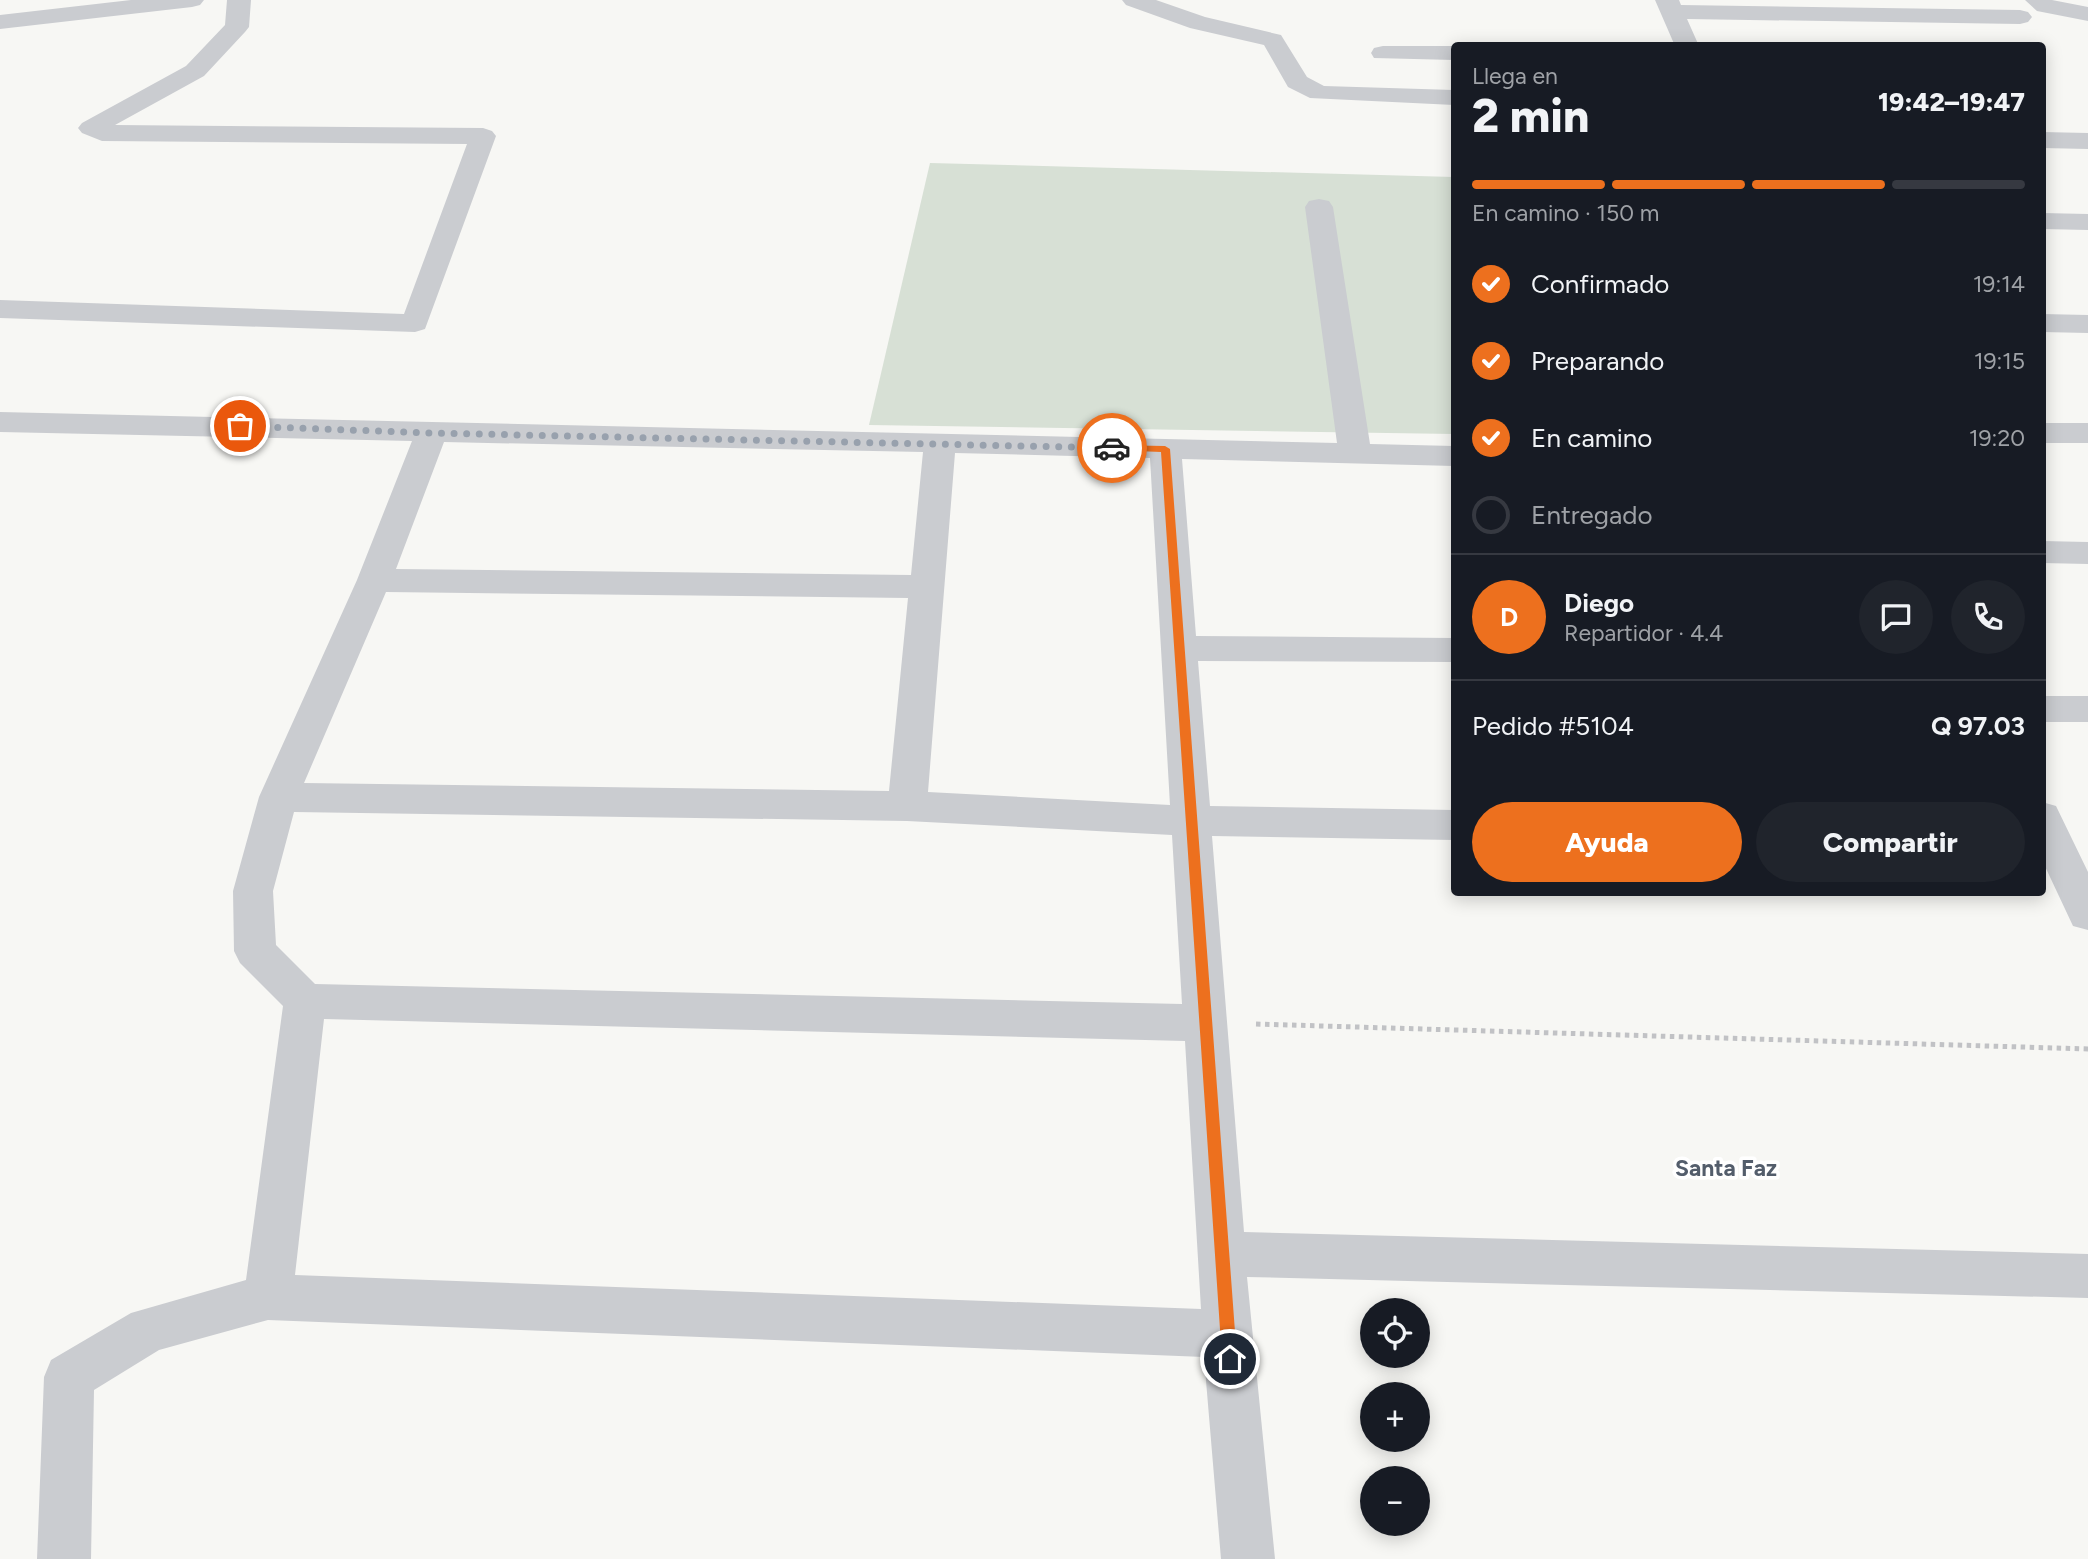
<!DOCTYPE html>
<html lang="es">
<meta charset="utf-8">
<style>
:root{--surface:#171b24;--page:#20242c;--text:#f1f3f6;--muted:#9ea1a6;--line:#363941;--accent:#ed701e}
body{margin:0;font-family:Figtree,sans-serif;background:var(--page);color:var(--text);height:100vh;display:flex;flex-direction:column;font-size:26px;white-space:nowrap}
*{box-sizing:border-box;margin:0}
p{font-size:23px;color:var(--muted)}
.icon{flex:none;width:38px;height:38px;fill:none;stroke:currentColor;stroke-width:2;stroke-linecap:round;stroke-linejoin:round}
.map{position:relative;flex:1;overflow:hidden}
.side{position:absolute;left:1451px;top:42px;width:595px;height:854px;display:flex;flex-direction:column;background:var(--surface);border-radius:7px;box-shadow:0 4px 18px #0003}
.side>*{flex:none}
.fabs{position:absolute;left:1360px;top:1298px;display:grid;gap:14px}
.fabs a{display:grid;place-items:center;width:70px;height:70px;border-radius:50%;background:var(--surface);box-shadow:0 4px 18px #0003;font-size:35px}
.pin{position:absolute;display:grid;place-items:center;width:60px;height:60px;color:#fff;margin:-30px;border:4px solid #fff;border-radius:50%;box-shadow:0 2px 7px #0007}
.courier{position:absolute;display:grid;place-items:center;width:70px;height:70px;margin:-35px;border:5px solid #ed701e;border-radius:50%;background:#fff;color:#222;box-shadow:0 2px 9px #0007}
.head em{font-style:normal;font-weight:800}
.head div{display:flex;flex-direction:column-reverse}
.head{display:flex;align-items:center;justify-content:space-between;height:119px;padding:0 21px}
h1{font-size:46px;font-weight:800;line-height:52px}
.bar{display:grid;grid-template-columns:repeat(4,1fr);gap:10px 7px;align-content:center;height:84px;padding:0 21px}
.bar i{height:9px;border-radius:5px;background:var(--line)}
.bar .active{background:var(--accent)}
.bar p{grid-column:span 4}
.line{display:flex;align-items:center;gap:18px;padding:0 21px;border-top:2px solid var(--line)}
.line div{flex:1}
.round{display:grid;place-items:center;flex:none;width:74px;height:74px;border-radius:37px;background:var(--page)}
ol{padding:0 21px;list-style:none}
li{display:flex;align-items:center;gap:21px;height:77px}
li p{margin-inline-start:auto}
li .icon{padding:7px;border-radius:50%;background:var(--accent);color:#fff;stroke-width:4}
li:last-child{color:var(--muted)}
li i{width:38px;height:38px;border:4px solid var(--line);border-radius:50%}
.button{display:flex;gap:14px;margin-top:auto;padding:14px 21px}
.button a{flex:1;height:80px;border-radius:42px;background:var(--accent);color:#fff;font-size:28px;font-weight:800;line-height:80px;text-align:center}
.button a+a{background:var(--page);color:var(--text)}
.map>svg:first-child{display:block}
.green{fill:#d7e0d5}
.lines{fill:none;stroke-linecap:round;stroke-linejoin:round}
.path{stroke:#c1c2c5;stroke-width:5;stroke-dasharray:4.5 4.5;stroke-linecap:butt}
.minor{fill:#caccd0;fill-rule:evenodd}
.route{fill:#ed701e}
.done{stroke:#98a1ad;stroke-width:7;stroke-dasharray:0 12.6}
.labels{text-anchor:middle;dominant-baseline:central;stroke-width:7;stroke-linejoin:round;paint-order:stroke}
.neighbourhood-label{font-size:23px;font-weight:bold;fill:#535d6b;stroke:#fff}
</style>
<div class="map">
<svg width="2088" height="1559" viewBox="0 0 2088 1559">
<rect width="100%" height="100%" fill="#f7f7f4"/>
<path class="green" d="M 930,163 L 1454,177 L 1454,434 L 869,425 Z"/>
<g class="lines">
<path class="path" d="M 1256,1024 L 2088,1049"/>
<path class="minor" d="M 131,0 L 204,0 L 200,5 L 192,7 L 0,29 L 0,15 Z
M 227,0 L 251,0 L 249,27 L 245,32 L 204,76 L 115,125 L 483,128 L 492,131 L 496,136 L 425,329 L 415,332 L 0,318 L 0,300 L 404,314 L 467,144 L 102,141 L 82,133 L 78,128 L 82,123 L 186,66 L 225,25 Z
M 1122,0 L 1156,0 L 1205,17 L 1281,35 L 1307,77 L 1324,86 L 1454,90 L 1454,105 L 1310,98 L 1288,87 L 1264,45 L 1190,28 L 1126,5 Z
M 1655,0 L 1679,0 L 1681,5 L 2020,10 L 2028,12 L 2032,17 L 2028,22 L 2020,24 L 1687,19 L 1699,46 L 1675,46 Z
M 2025,0 L 2052,0 L 2088,7 L 2088,21 L 2037,11 Z
M 1383,46 L 1454,46 L 1454,60 L 1374,58 L 1371,53 L 1374,48 Z
M 2042,132 L 2088,133 L 2088,149 L 2042,148 Z
M 1319,199 L 1329,201 L 1333,207 L 1370,444 L 1454,446 L 1454,466 L 1182,459 L 1196,636 L 1454,638 L 1454,662 L 1198,661 L 1210,806 L 1454,810 L 1454,840 L 1212,836 L 1244,1232 L 2088,1254 L 2088,1298 L 1247,1277 L 1275,1559 L 1221,1559 L 1204,1357 L 268,1320 L 159,1350 L 94,1390 L 91,1559 L 37,1559 L 44,1377 L 51,1360 L 131,1313 L 246,1280 L 283,1006 L 240,963 L 234,951 L 233,891 L 259,797 L 357,580 L 412,441 L 0,432 L 0,412 L 1337,443 L 1305,207 L 1309,201 ZM 444,442 L 923,452 L 911,575 L 396,569 ZM 955,453 L 1150,458 L 1170,805 L 928,792 ZM 386,592 L 908,598 L 889,791 L 304,783 ZM 294,812 L 907,821 L 1172,835 L 1182,1004 L 315,984 L 276,945 L 273,891 ZM 324,1019 L 1185,1041 L 1201,1309 L 295,1275 Z
M 2042,213 L 2088,214 L 2088,230 L 2042,229 Z
M 2042,314 L 2088,315 L 2088,333 L 2042,332 Z
M 2042,423 L 2088,423 L 2088,443 L 2042,443 Z
M 2042,541 L 2088,542 L 2088,564 L 2042,563 Z
M 2042,696 L 2088,696 L 2088,722 L 2042,722 Z
M 2042,802 L 2056,806 L 2088,872 L 2088,930 L 2073,926 L 2042,860 Z"/>
</g>
<path class="route" d="M 1109,445 L 1165,446 L 1170,449 L 1237,1359 L 1235,1364 L 1230,1366 L 1225,1364 L 1222,1359 L 1161,452 L 1112,450 L 1107,448 Z"/>
<g class="lines">
<path class="done" d="M 240,426 L 431,433 L 1112,448"/>
</g>
<g class="labels">
<g class="neighbourhood-label">
<text x="1726" y="1168">Santa Faz</text>
</g>
</g>
</svg>
<div class="fabs">
<a><svg class="icon" aria-label="locate" viewBox="0 0 24 24"><circle cx="12" cy="12" r="6"/><path d="M12 2v4M12 18v4M2 12h4M18 12h4"/></svg></a>
<a>+</a>
<a>−</a>
</div>
<div class="pin" style="left:240px;top:426px;background:#ea580c"><svg class="icon" aria-label="bag" viewBox="0 0 24 24"><path d="M5 8h14l-1 12H6zM9 8a3 3 0 0 1 6 0"/></svg></div>
<div class="pin" style="left:1230px;top:1359px;background:#1f2937"><svg class="icon" aria-label="home" viewBox="0 0 24 24"><path d="M3 11l9-7 9 7M6 9v11h12V9"/></svg></div>
<div class="courier" style="left:1112px;top:448px"><svg class="icon" aria-label="car" viewBox="0 0 24 24"><path d="M5 17H2v-5l4-1 3-4h7l3 4 3 1v5h-3M9 17h6M6 11h13"/><circle cx="7" cy="17" r="2"/><circle cx="17" cy="17" r="2"/></svg></div>
<section class="side">
<div class="head"><div><h1>2 min</h1><p>Llega en</p></div><em>19:42–19:47</em></div>
<div class="bar"><i class="active"></i><i class="active"></i><i class="active"></i><i></i><p>En camino · 150 m</p></div>
<ol>
<li><svg class="icon" aria-label="check" viewBox="0 0 24 24"><path d="M5 12l5 5 9-10"/></svg>Confirmado<p>19:14</p></li>
<li><svg class="icon" aria-label="check" viewBox="0 0 24 24"><path d="M5 12l5 5 9-10"/></svg>Preparando<p>19:15</p></li>
<li><svg class="icon" aria-label="check" viewBox="0 0 24 24"><path d="M5 12l5 5 9-10"/></svg>En camino<p>19:20</p></li>
<li><i></i>Entregado</li>
</ol>
<div class="line" style="height:126px"><b class="round" style="background:var(--accent);color:#fff">D</b><div><b>Diego</b><p>Repartidor · 4.4</p></div><a class="round"><svg class="icon" aria-label="chat" viewBox="0 0 24 24"><path d="M4 5h16v11H9l-5 4z"/></svg></a><a class="round"><svg class="icon" aria-label="phone" viewBox="0 0 24 24"><path d="M5 4h4l2 5-3 2q2 4 5 5l2-3 5 2v4C11 20 4 13 5 4z"/></svg></a></div>
<div class="line" style="height:91px"><div>Pedido #5104</div><b>Q 97.03</b></div>
<div class="button"><a>Ayuda</a><a>Compartir</a></div>
</section>
</div>
